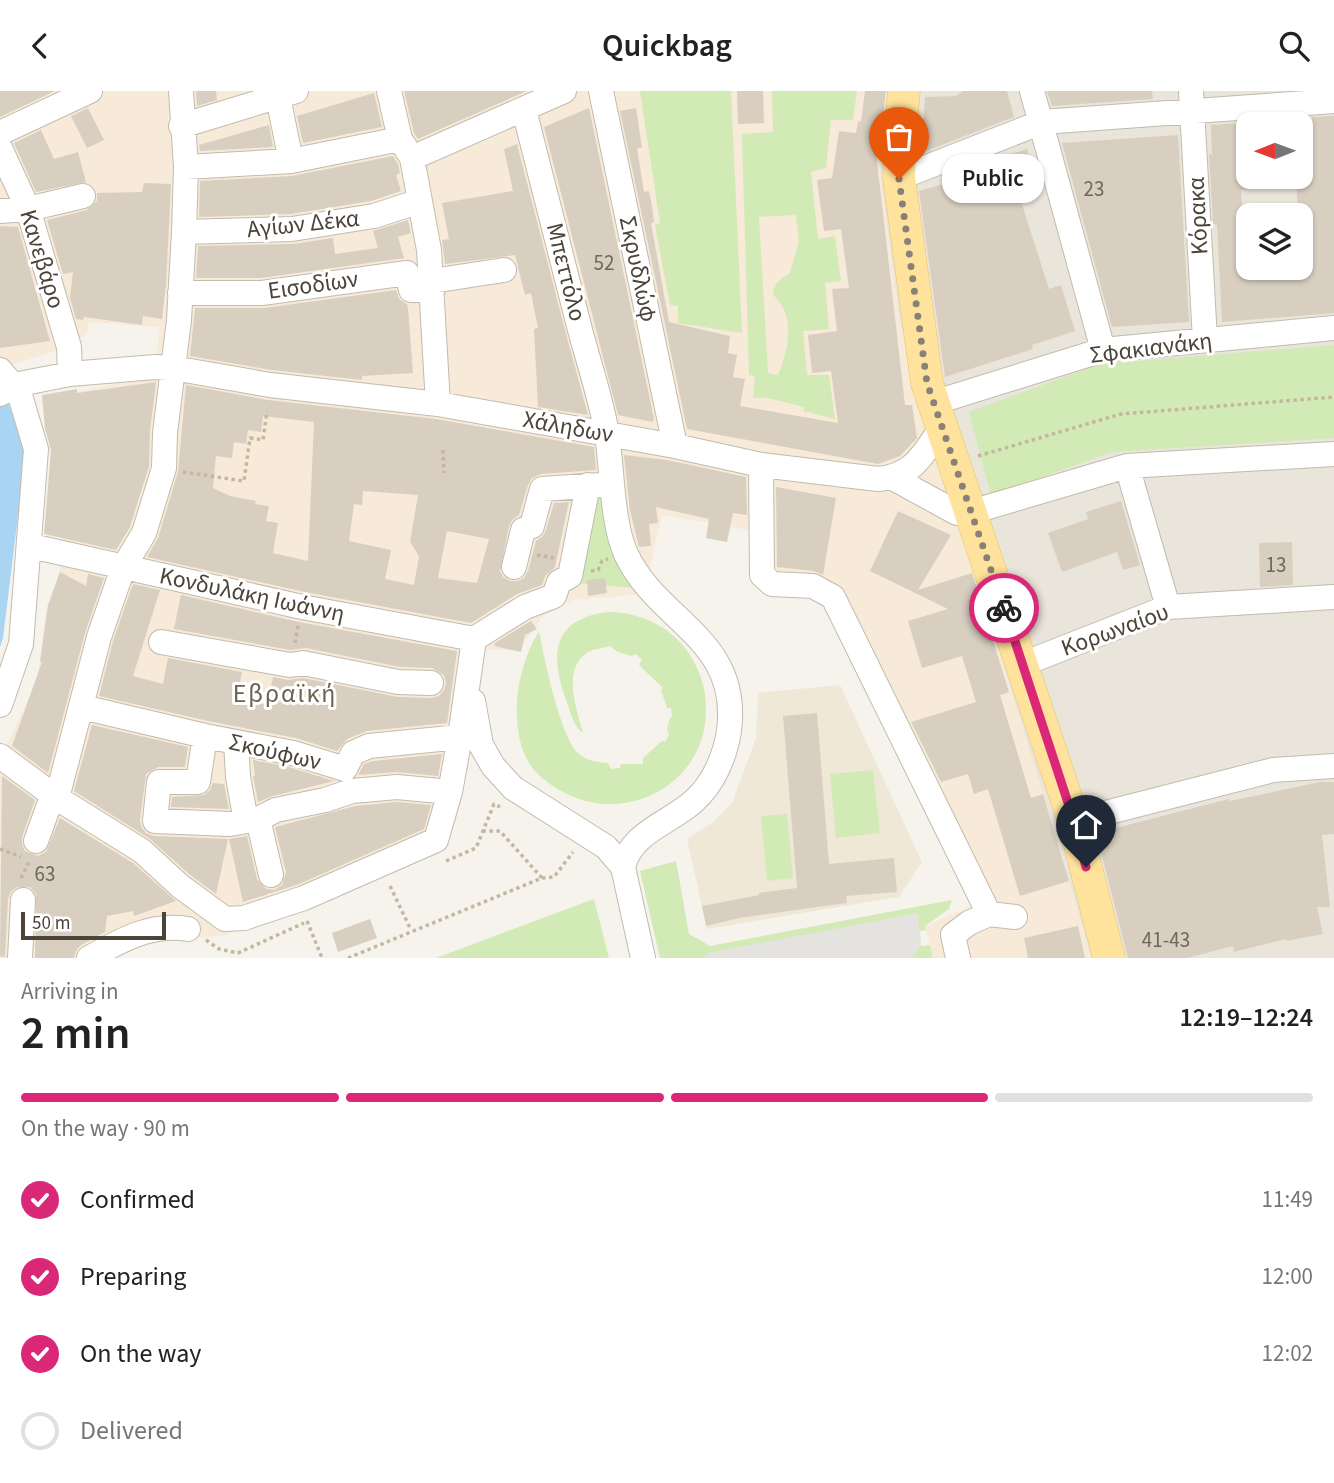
<!DOCTYPE html>
<meta charset="utf-8">
<style>
:root{--surface:#fff;--page:#f2f2f2;--text:#222;--muted:#767676;--line:#e0e0e0;--accent:#db2777}
body{margin:0;font-family:"Source Sans 3",sans-serif;background:var(--page);color:var(--text);height:100vh;display:flex;flex-direction:column;font-size:26px;white-space:nowrap}
*{box-sizing:border-box;margin:0}
p{font-size:23px;color:var(--muted)}
.icon{flex:none;width:38px;height:38px;fill:none;stroke:currentColor;stroke-width:2;stroke-linecap:round;stroke-linejoin:round}
.map{position:relative;height:867px;overflow:hidden}
.panel{display:flex;flex-direction:column;background:var(--surface);flex:1}
.panel>*{flex:none}
.needle{width:46px;rotate:269deg}
.tools{position:absolute;left:1236px;top:21px;display:grid;gap:14px}
.tools a{display:grid;place-items:center;width:77px;height:77px;border-radius:14px;background:var(--surface);box-shadow:0 2px 5px #0004;font-size:35px}
.scale{position:absolute;left:21px;bottom:18px;width:145px;box-sizing:border-box;padding-left:7px;border:4px solid #4b4439;border-top:0;font-size:19px;line-height:24px;white-space:nowrap;color:#4b4439;-webkit-text-stroke:5px #fff;paint-order:stroke}
.pin{position:absolute;display:grid;place-items:center;width:60px;height:60px;color:#fff;margin:-72px -30px;border-radius:50% 50% 50% 0;rotate:-45deg;box-shadow:0 0 7px #0007}
.pin .icon{rotate:45deg}
.courier{position:absolute;display:grid;place-items:center;width:70px;height:70px;margin:-35px;border:5px solid #db2777;border-radius:50%;background:#fff;color:#222;box-shadow:0 2px 9px #0007}
.bubble{position:absolute;height:49px;border-radius:21px;background:var(--surface);box-shadow:0 2px 5px #0004;font-size:23px;font-weight:600;line-height:49px;text-align:center}
.summary em{font-style:normal;font-weight:600}
.summary div{display:flex;flex-direction:column-reverse}
.summary{display:flex;align-items:center;justify-content:space-between;height:119px;padding:0 21px}
h1{font-size:46px;font-weight:600;line-height:52px}
.bar{display:grid;grid-template-columns:repeat(4,1fr);gap:10px 7px;align-content:center;height:84px;padding:0 21px}
.bar i{height:9px;border-radius:5px;background:var(--line)}
.bar .on{background:var(--accent)}
.bar p{grid-column:span 4}
ol{padding:0 21px;list-style:none}
li{display:flex;align-items:center;gap:21px;height:77px}
li p{margin-inline-start:auto}
li .icon{padding:7px;border-radius:50%;background:var(--accent);color:#fff;stroke-width:4}
li:last-child{color:var(--muted)}
li i{width:38px;height:38px;border:4px solid var(--line);border-radius:50%}
header{display:flex;justify-content:space-between;align-items:center;height:91px;padding:0 21px;background:var(--surface);font-size:32px;font-weight:600}
.map>svg:first-child{display:block}
.residential{fill:#eae5da;fill-rule:evenodd}
.commercial{fill:#f7ead8}
.education{fill:#efe8d6}
.green{fill:#d2eab5;fill-rule:evenodd}
.parking{fill:#e5e3e0}
.water{fill:#a9d4f2}
.building{fill:#d8cfc1;fill-rule:evenodd}
.lines{fill:none;stroke-linecap:round;stroke-linejoin:round}
.minor-casing{stroke:#c2bbae;stroke-width:26}
.major-casing{stroke:#e6c16a;stroke-width:33}
.path{stroke:#c4b79f;stroke-width:3.5;stroke-dasharray:3.5 3.5;stroke-linecap:butt}
.minor{stroke:#fff;stroke-width:24}
.major{stroke:#ffe39c;stroke-width:32}
.done{stroke:#878178;stroke-width:7;stroke-dasharray:0 12.6}
.route{stroke:#db2777;stroke-width:9}
.labels{text-anchor:middle;dominant-baseline:central;stroke-width:6;stroke-linejoin:round;paint-order:stroke}
.number-label{font-size:21px;fill:#6e675b}
.street-label{font-size:24px;fill:#4b4439;stroke:#fff}
.neighbourhood-label{font-size:26px;letter-spacing:2px;fill:#6e6250;stroke:#fff}
</style>
<header><svg class="icon" aria-label="back" viewBox="0 0 24 24"><path d="M15 5l-7 7 7 7"/></svg>Quickbag<svg class="icon" aria-label="search" viewBox="0 0 24 24"><circle cx="10" cy="10" r="6"/><path d="M15 15l6 6"/></svg></header>
<div class="map">
<svg width="1334" height="867" viewBox="0 0 1334 867">
<rect width="100%" height="100%" fill="#f6f3ec"/>
<path class="residential" d="M 891,0 L 1334,0 L 1334,867 L 1091,867 L 1063,768 L 981,502 L 915,310 L 899,226 L 880,81 ZM 1248,33 L 1300,33 L 1300,86 L 1248,86 ZM 1248,124 L 1300,124 L 1300,177 L 1248,177 Z"/>
<path class="commercial" d="M 0,0 L 891,0 L 880,81 L 899,226 L 915,310 L 981,502 L 1063,768 L 1091,867 L 933,867 L 925,835 L 975,813 L 820,504 L 763,498 L 771,443 L 662,424 L 644,503 L 572,509 L 542,526 L 519,559 L 477,559 L 431,753 L 224,845 L 153,849 L 103,867 L 0,867 L 0,669 L 37,589 L 46,521 L 60,480 L 66,388 L 60,304 L 154,285 L 160,236 L 89,231 L 87,243 L 69,256 L 0,277 Z"/>
<path class="education" d="M 840,594 L 922,771 L 899,806 L 707,838 L 687,748 L 712,732 L 732,712 L 756,647 L 758,602 Z"/>
<path class="green" d="M 640,0 L 731,0 L 742,242 L 678,232 L 678,215 L 670,214 L 655,134 L 660,132 Z
M 772,0 L 857,0 L 853,29 L 831,29 L 826,77 L 811,81 L 818,148 L 835,145 L 841,190 L 825,192 L 829,238 L 803,240 L 807,284 L 829,284 L 835,328 L 804,320 L 804,316 L 768,307 L 753,307 L 755,285 L 749,284 L 742,43 L 773,41 ZM 796,124 L 799,150 L 790,182 C 780,188 773,193 773,204 C 797,225 788,259 778,284 L 768,282 L 759,126 Z
M 1334,254 L 1334,347 L 1111,361 L 991,405 L 969,321 L 1100,273 Z
M 592,398 L 605,398 C 609,439 607,464 634,497 L 576,492 Z
M 608,521 C 646,521 681,541 697,577 C 706,596 708,618 704,639 C 690,703 617,732 561,700 C 548,692 534,683 527,668 C 520,656 518,641 517,627 C 515,598 524,565 539,540 C 544,567 560,643 577,661 C 586,670 596,671 608,672 L 611,678 L 620,677 L 621,673 L 643,673 L 643,667 L 662,650 L 666,650 L 669,643 L 667,638 L 670,627 L 672,626 L 671,617 L 667,617 L 661,599 L 663,597 L 639,574 L 642,569 L 636,563 L 632,565 L 618,561 L 610,555 C 603,557 594,558 588,561 C 561,578 577,619 583,642 C 575,637 571,624 568,614 C 550,568 549,528 608,521 Z
M 873,679 L 880,742 L 836,747 L 830,683 Z
M 787,723 L 793,787 L 767,790 L 761,725 Z
M 676,770 L 689,843 L 710,855 L 952,809 L 949,818 L 925,835 L 926,839 L 920,840 L 921,855 L 930,854 L 933,867 L 660,867 L 640,780 Z
M 594,808 L 609,867 L 436,867 Z"/>
<path class="parking" d="M 918,822 L 921,855 L 913,867 L 704,867 L 708,862 Z"/>
<path class="water" d="M 7,309 L 26,359 L 3,547 L 0,556 L 0,310 Z"/>
<path class="building" d="M 0,0 L 55,0 L 0,26 Z
M 196,0 L 216,0 L 217,9 L 197,15 Z
M 404,0 L 527,0 L 418,48 L 414,42 Z
M 737,0 L 763,0 L 764,32 L 738,33 Z
M 865,0 L 886,0 L 877,70 L 905,314 L 912,314 L 917,347 L 900,365 L 878,373 L 687,338 L 620,20 L 636,17 L 642,57 L 637,57 L 644,101 L 649,100 L 652,115 L 654,131 L 651,132 L 669,231 L 730,245 L 728,262 L 737,264 L 733,286 L 745,288 L 740,315 L 838,332 L 831,280 L 812,282 L 808,244 L 837,240 L 832,198 L 849,197 L 841,138 L 824,140 L 817,89 L 832,87 L 839,40 L 856,42 L 858,30 L 861,31 Z
M 963,0 L 1007,0 L 1014,26 L 921,62 L 925,6 L 956,5 Z
M 1047,0 L 1152,0 L 1153,8 L 1052,15 Z
M 374,2 L 382,36 L 303,52 L 297,25 Z
M 88,17 L 104,49 L 87,57 L 71,25 Z
M 589,17 L 654,328 L 653,331 L 618,324 L 544,36 Z
M 1334,25 L 1334,222 L 1222,231 L 1217,134 L 1213,133 L 1209,62 L 1212,64 L 1211,34 L 1239,32 L 1239,38 L 1248,38 L 1248,98 L 1241,99 L 1243,131 L 1248,131 L 1248,177 L 1300,177 L 1300,124 L 1298,124 L 1296,86 L 1300,86 L 1300,35 L 1312,35 L 1312,26 Z
M 269,34 L 273,56 L 200,60 L 199,54 Z
M 41,39 L 54,68 L 78,61 L 86,91 L 36,101 L 14,52 Z
M 1178,44 L 1189,231 L 1112,236 L 1062,52 Z
M 517,53 L 565,239 L 588,324 L 538,316 L 534,238 L 538,237 L 531,202 L 525,204 L 515,164 L 445,173 L 442,149 L 449,148 L 442,112 L 513,100 L 504,58 Z
M 1027,58 L 1039,97 L 1019,104 L 1049,198 L 1061,194 L 1075,240 L 1032,254 L 1033,258 L 945,286 L 919,100 L 975,84 L 972,75 Z
M 393,65 L 398,73 L 400,82 L 396,84 L 401,100 L 371,110 L 291,123 L 199,126 L 200,90 L 292,85 Z
M 144,92 L 171,93 L 166,194 L 162,228 L 143,225 L 142,234 L 84,226 L 83,229 L 76,228 L 70,207 L 73,181 L 63,183 L 47,129 L 87,119 L 97,110 L 97,102 L 142,101 Z
M 408,129 L 411,142 L 398,146 L 404,167 L 261,187 L 196,187 L 198,155 L 293,153 L 333,147 L 335,163 L 378,157 L 373,140 Z
M 0,135 L 18,136 L 50,250 L 0,257 Z
M 396,199 L 399,208 L 407,213 L 408,217 L 413,282 L 362,285 L 362,289 L 272,279 L 190,265 L 195,217 L 264,217 Z
M 156,291 L 150,340 L 149,375 L 130,436 L 116,459 L 44,443 L 51,359 L 45,338 L 42,304 L 77,298 L 77,302 Z
M 186,294 L 268,309 L 436,328 L 594,356 L 596,379 L 541,383 L 532,387 L 528,394 L 519,424 L 512,429 L 509,435 L 500,480 L 503,486 L 510,490 L 518,490 L 524,487 L 528,480 L 536,450 L 543,445 L 546,439 L 554,412 L 569,411 L 555,476 L 545,485 L 542,494 L 517,503 L 471,532 L 305,501 L 147,466 L 158,447 L 178,381 ZM 263,325 L 314,331 L 308,470 L 273,462 L 278,432 L 266,430 L 269,415 L 255,413 L 256,410 L 230,405 L 213,397 L 216,365 L 232,367 L 234,351 L 246,353 L 248,339 L 261,341 ZM 363,400 L 418,404 L 410,451 L 419,465 L 414,494 L 385,488 L 391,459 L 349,450 L 354,413 L 362,414 ZM 447,440 L 489,448 L 477,492 L 438,487 Z
M 624,364 L 667,369 L 746,386 L 747,424 L 733,422 L 727,451 L 706,447 L 709,428 L 656,416 L 658,432 L 649,433 L 651,455 L 639,456 L 630,419 Z
M 776,396 L 836,407 L 823,484 L 814,480 L 777,476 Z
M 1121,410 L 1140,474 L 1123,479 L 1117,461 L 1062,481 L 1048,442 L 1088,428 L 1086,421 Z
M 898,420 L 951,444 L 918,499 L 972,482 L 1009,601 L 1000,604 L 1031,707 L 1043,703 L 1069,790 L 1020,805 L 988,698 L 974,703 L 968,683 L 941,691 L 911,631 L 976,611 L 962,565 L 922,577 L 908,530 L 948,518 L 870,480 Z
M 1292,451 L 1293,494 L 1260,496 L 1259,452 Z
M 60,481 L 86,495 L 88,483 L 104,487 L 85,542 L 48,682 L 12,655 L 42,571 L 40,571 L 48,514 Z
M 605,487 L 607,502 L 588,505 L 587,489 Z
M 133,493 L 160,499 L 133,585 L 163,593 L 168,567 L 242,581 L 237,606 L 267,614 L 273,586 L 288,589 L 303,587 L 398,606 L 431,607 L 439,605 L 444,599 L 446,592 L 444,584 L 432,577 L 400,576 L 306,557 L 290,559 L 174,538 L 181,504 L 299,531 L 457,560 L 447,632 L 367,640 L 347,648 L 337,660 L 296,647 L 208,630 L 99,605 L 113,550 Z
M 531,530 L 537,538 L 525,544 L 521,561 L 495,555 L 495,552 Z
M 817,622 L 829,773 L 894,767 L 897,801 L 846,805 L 847,812 L 739,827 L 706,835 L 702,815 L 759,804 L 759,802 L 797,797 L 783,625 Z
M 92,634 L 188,656 L 185,676 L 158,676 L 146,683 L 140,728 L 141,736 L 146,742 L 154,745 L 228,748 L 216,803 L 189,783 L 150,748 L 74,700 Z
M 442,663 L 438,685 L 396,681 L 358,684 L 364,673 L 373,670 Z
M 253,669 L 289,676 L 334,690 L 273,705 L 258,711 L 253,685 L 255,685 Z
M 2,685 L 35,709 L 22,746 L 22,753 L 25,760 L 38,765 L 46,761 L 60,727 L 133,772 L 176,810 L 134,825 L 133,820 L 107,825 L 105,841 L 81,854 L 76,860 L 74,867 L 35,867 L 36,803 L 30,796 L 17,796 L 11,800 L 8,808 L 5,866 L 0,865 Z
M 1320,691 L 1334,691 L 1334,743 L 1322,744 L 1330,816 L 1317,816 L 1323,843 L 1286,850 L 1286,848 L 1234,861 L 1233,855 L 1187,867 L 1128,867 L 1096,742 L 1229,708 L 1230,710 Z
M 213,692 L 224,693 L 229,718 L 171,716 L 172,706 L 204,704 L 210,699 Z
M 397,711 L 431,714 L 424,738 L 299,793 L 243,811 L 229,748 L 247,745 L 257,788 L 266,798 L 274,799 L 282,794 L 286,781 L 275,736 L 355,715 Z
M 370,828 L 377,847 L 338,861 L 332,842 Z
M 1078,835 L 1085,867 L 1028,867 L 1024,847 Z"/>
<g class="lines">
<g class="minor-casing">
<path id="minor" d="M 389,0 L 400,48 L 412,67 L 429,159 L 438,313
M 601,0 L 675,355
M 1032,0 L 1103,259
M 1191,0 L 1205,249
M 278,6 L 291,70
M 524,19 C 543,91 561,163 579,235 C 588,270 601,307 607,343 C 612,377 612,433 626,463 C 658,532 741,547 729,640 C 725,665 714,692 694,710 C 670,732 631,741 623,776
M 181,35 L 296,0
M 0,42 L 90,0
M 0,57 L 28,118 L 69,256 L 70,283
M 412,67 L 564,0
M 186,76 L 291,70 L 400,48
M 899,87 L 1042,31 L 1334,10
M 0,120 L 28,118 L 83,105
M 184,141 L 292,138 L 374,125 L 420,110
M 432,190 L 504,179
M 180,202 L 262,202 L 407,182 L 411,199 L 433,198
M 0,279 L 19,301 L 36,358 L 21,553 L 0,614
M 0,303 L 14,294 L 70,283 L 155,276 L 173,277 L 270,294 L 438,313 L 675,355 L 761,374 L 878,388 C 913,385 923,364 941,337
M 933,312 L 1103,259 L 1334,237
M 761,374 L 762,484 L 772,493 L 813,495 L 833,506 L 989,823 L 969,832 L 953,844 L 958,867
M 1127,375 L 1168,516
M 893,387 L 957,422 L 971,421 L 1127,375 L 1334,363
M 31,455 L 302,516 L 474,548
M 514,476 L 523,439 L 532,435 L 542,398 L 601,394
M 161,551 L 290,574 L 303,572 L 398,591 L 431,592
M 1023,573 L 1168,516 L 1334,506
M 473,610 L 481,654 L 493,675 L 513,697 L 606,756 L 623,776 L 643,867
M 82,616 L 205,645 L 293,662 L 345,678 L 353,662 L 369,655 L 460,646
M 205,645 L 198,691 L 159,691 L 155,730 L 230,733 L 258,728 L 276,719 L 325,709 L 352,700 L 397,696 L 450,701
M 236,651 L 238,686 L 246,730
M 0,665 L 57,707 L 142,760 L 180,795 L 225,828 L 244,827 L 304,807 L 436,749 L 450,701 L 460,646 L 474,548 L 525,516 L 554,505 L 559,491 L 570,485 L 588,394
M 258,728 L 271,784
M 1074,730 L 1273,679 L 1334,675
M 36,750 L 49,714 L 57,707 L 99,546 L 123,477 L 144,442 L 164,377 L 165,342 L 179,229 L 184,141 L 186,76 L 181,0
M 989,823 L 1015,826
M 20,867 L 23,809
M 89,867 C 121,849 151,832 188,838"/>
</g>
<g class="major-casing">
<path id="major" d="M 904,0 L 900,43 L 899,87 L 927,292 L 1074,730 L 1109,867"/>
</g>
<path class="path" d="M 443,359 L 444,382
M 978,365 L 1121,323 L 1334,306
M 183,381 L 244,390 L 250,347 L 263,349 L 267,320
M 537,464 L 554,467
M 591,480 L 598,479 L 602,470 L 608,468
M 295,552 L 298,535
M 0,758 L 21,766
M 446,770 L 476,757 L 494,713 L 500,716
M 21,787 L 30,769
M 542,787 L 554,786 L 573,761
M 390,795 L 411,839
M 307,830 L 322,867
M 206,849 L 219,858 L 238,862 L 304,832
M 348,867 L 542,787 L 500,740 L 483,740"/>
<use href="#minor" class="minor"/>
<use href="#major" class="major"/>
</g>
<g class="lines">
<path class="done" d="M 899,88 L 927,292 L 1004,517"/>
<path class="route" d="M 1004,517 L 1074,730 L 1086,776"/>
</g>
<g class="labels">
<g class="number-label">
<text x="1094" y="98">23</text>
<text x="604" y="172">52</text>
<text x="1276" y="474">13</text>
<text x="45" y="783">63</text>
<text x="1166" y="849">41-43</text>
</g>
<g class="street-label">
<text transform="translate(1198 125) rotate(-93)">Κόρακα</text>
<text transform="translate(303 133) rotate(-6)">Αγίων Δέκα</text>
<text transform="translate(42 168) rotate(73)">Κανεβάρο</text>
<text transform="translate(638 178) rotate(78)">Σκρυδλώφ</text>
<text transform="translate(566 181) rotate(76)">Μπεττόλο</text>
<text transform="translate(313 194) rotate(-8)">Εισοδίων</text>
<text transform="translate(1151 257) rotate(-7)">Σφακιανάκη</text>
<text transform="translate(568 336) rotate(10)">Χάληδων</text>
<text transform="translate(252 504) rotate(12)">Κονδυλάκη Ιωάννη</text>
<text transform="translate(1115 539) rotate(-20)">Κορωναίου</text>
<text transform="translate(275 661) rotate(13)">Σκούφων</text>
</g>
<g class="neighbourhood-label">
<text x="285" y="602">Εβραϊκή</text>
</g>
</g>
</svg>
<div class="tools">
<a><svg class="needle" viewBox="-14 -14 28 28"><path d="M0-13l5 13h-10z" fill="#e53935"/><path d="M0 13l5-13h-10z" fill="#767676"/></svg></a>
<a><svg class="icon" aria-label="layers" viewBox="0 0 24 24"><path d="M12 4l9 5-9 5-9-5zM3 14l9 5 9-5"/></svg></a>
</div>
<div class="scale">50 m</div>
<div class="pin" style="left:899px;top:88px;background:#ea580c"><svg class="icon" aria-label="bag" viewBox="0 0 24 24"><path d="M5 8h14l-1 12H6zM9 8a3 3 0 0 1 6 0"/></svg></div>
<div class="pin" style="left:1086px;top:776px;background:#1f2937"><svg class="icon" aria-label="home" viewBox="0 0 24 24"><path d="M3 11l9-7 9 7M6 9v11h12V9"/></svg></div>
<div class="courier" style="left:1004px;top:517px"><svg class="icon" aria-label="bike" viewBox="0 0 24 24"><circle cx="6" cy="16" r="4"/><circle cx="18" cy="16" r="4"/><path d="M6 16l4-8h5l3 8M10 8l3 8H6M13 5h3"/></svg></div>
<div class="bubble" style="left:942px;top:63px;width:102px">Public</div>
</div>
<section class="panel">
<div class="summary"><div><h1>2 min</h1><p>Arriving in</p></div><em>12:19–12:24</em></div>
<div class="bar"><i class="on"></i><i class="on"></i><i class="on"></i><i></i><p>On the way · 90 m</p></div>
<ol>
<li><svg class="icon" aria-label="check" viewBox="0 0 24 24"><path d="M5 12l5 5 9-10"/></svg>Confirmed<p>11:49</p></li>
<li><svg class="icon" aria-label="check" viewBox="0 0 24 24"><path d="M5 12l5 5 9-10"/></svg>Preparing<p>12:00</p></li>
<li><svg class="icon" aria-label="check" viewBox="0 0 24 24"><path d="M5 12l5 5 9-10"/></svg>On the way<p>12:02</p></li>
<li><i></i>Delivered</li>
</ol>
</section>
